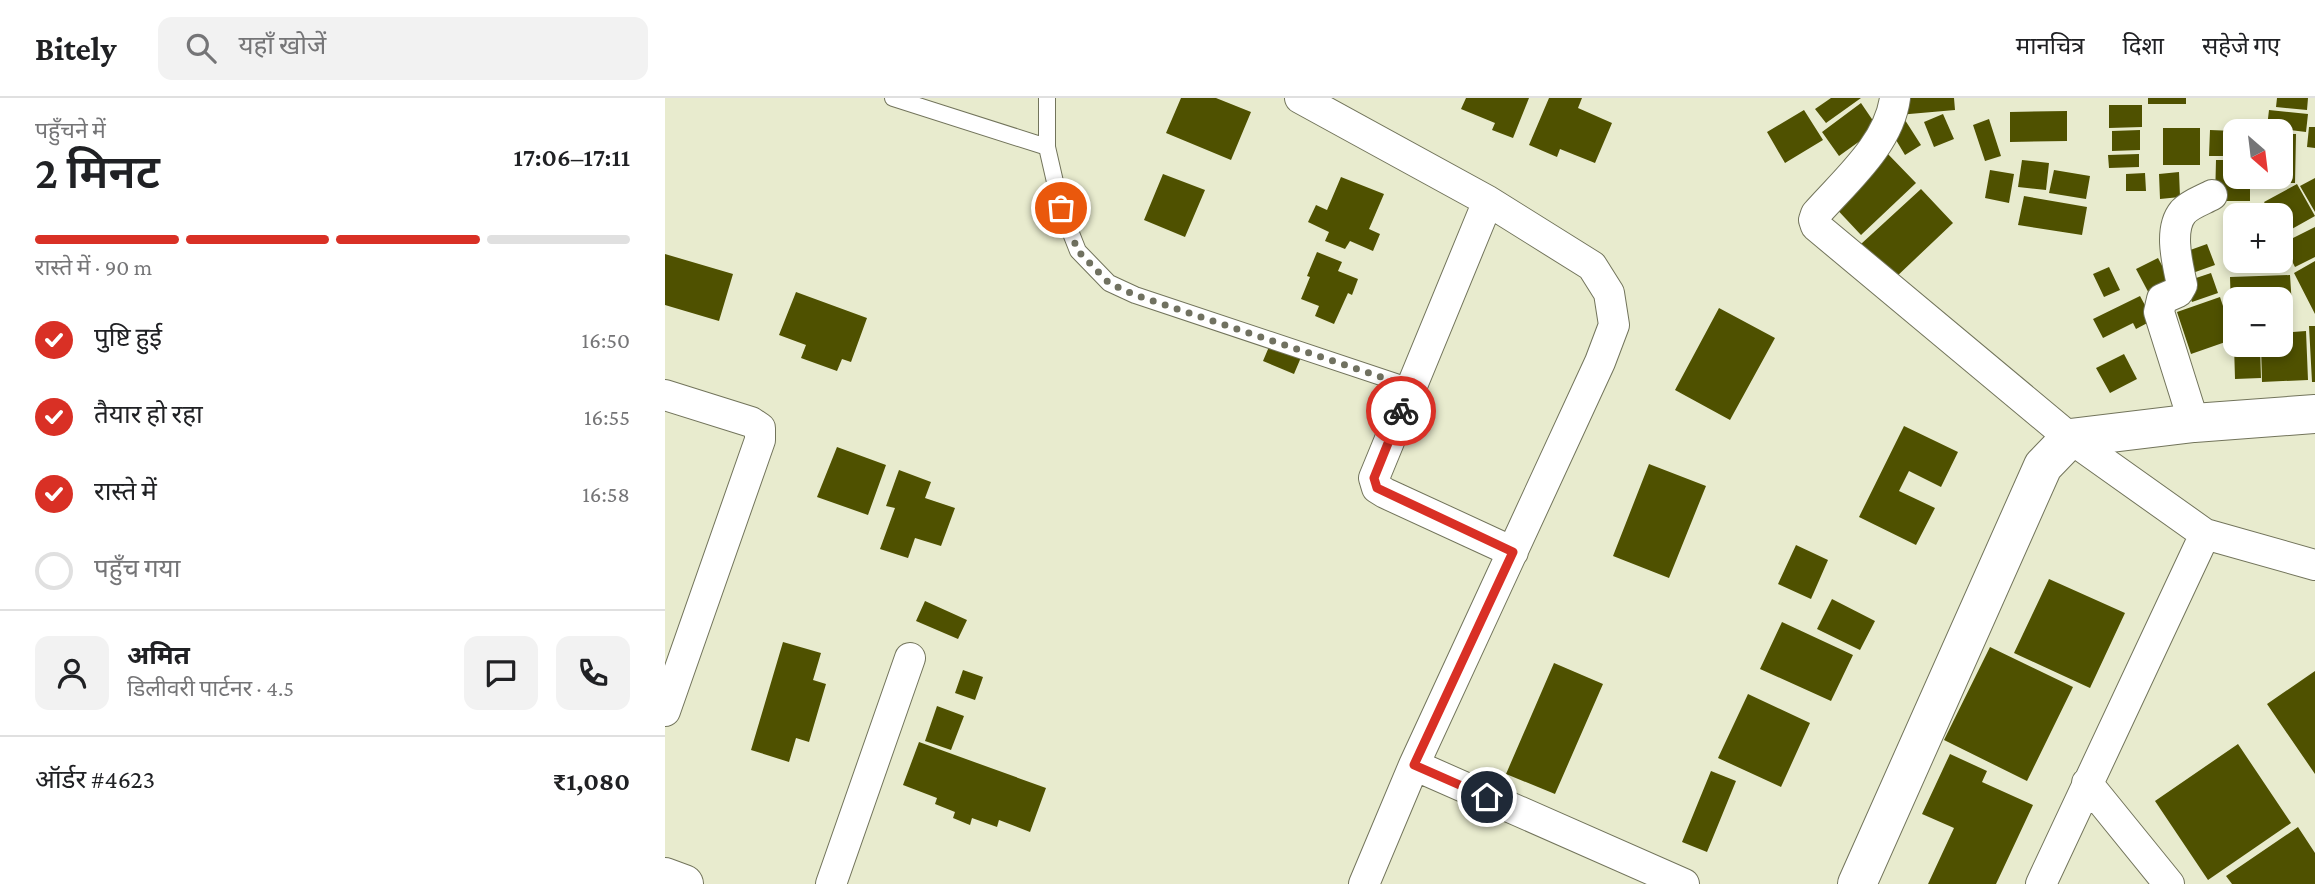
<!DOCTYPE html>
<html lang="hi">
<meta charset="utf-8">
<style>
:root{--surface:#fff;--page:#f2f2f2;--text:#202124;--muted:#757577;--line:#e0e0e0;--accent:#d93025}
body{margin:0;font-family:"Crimson Pro","Noto Sans Devanagari",serif;background:var(--page);color:var(--text);height:100vh;display:flex;flex-direction:column;font-size:26px;white-space:nowrap}
*{box-sizing:border-box;margin:0}
p{font-size:23px;color:var(--muted)}
.icon{flex:none;width:38px;height:38px;fill:none;stroke:currentColor;stroke-width:2;stroke-linecap:round;stroke-linejoin:round}
.map{position:relative;flex:1;overflow:hidden}
.panel{display:flex;flex-direction:column;background:var(--surface);width:665px}
.panel>*{flex:none}
.needle{width:46px;rotate:152deg}
.tools{position:absolute;left:1558px;top:21px;display:grid;gap:14px}
.tools a{display:grid;place-items:center;width:70px;height:70px;border-radius:14px;background:var(--surface);box-shadow:0 4px 10px #0003;font-size:35px}
.pin{position:absolute;display:grid;place-items:center;width:60px;height:60px;color:#fff;margin:-30px;border:4px solid #fff;border-radius:50%;box-shadow:0 2px 7px #0007}
.courier{position:absolute;display:grid;place-items:center;width:70px;height:70px;margin:-35px;border:5px solid #d93025;border-radius:50%;background:#fff;color:#222;box-shadow:0 2px 9px #0007}
.summary em{font-style:normal;font-weight:600}
.summary div{display:flex;flex-direction:column-reverse}
.summary{display:flex;align-items:center;justify-content:space-between;height:119px;padding:0 35px}
h1{font-size:46px;font-weight:600;line-height:52px}
.bar{display:grid;grid-template-columns:repeat(4,1fr);gap:10px 7px;align-content:center;height:84px;padding:0 35px}
.bar i{height:9px;border-radius:5px;background:var(--line)}
.bar .selected{background:var(--accent)}
.bar p{grid-column:span 4}
.line{display:flex;align-items:center;gap:18px;padding:0 35px;border-top:2px solid var(--line)}
.line div{flex:1}
.round{display:grid;place-items:center;flex:none;width:74px;height:74px;border-radius:14px;background:var(--page)}
ol{padding:0 35px;list-style:none}
li{display:flex;align-items:center;gap:21px;height:77px}
li p{margin-inline-start:auto}
li .icon{padding:7px;border-radius:50%;background:var(--accent);color:#fff;stroke-width:4}
li:last-child{color:var(--muted)}
li i{width:38px;height:38px;border:4px solid var(--line);border-radius:50%}
header{display:flex;align-items:center;gap:42px;box-sizing:border-box;height:98px;padding:0 35px;background:var(--surface);border-bottom:2px solid var(--line)}
header strong{font-size:33px}
nav{display:flex;gap:38px;margin-inline-start:auto;font-size:24px}
.search{width:490px;height:63px;background:var(--page);display:flex;align-items:center;gap:18px;box-sizing:border-box;padding:0 24px;border-radius:14px;color:var(--muted);font-size:26px}
main{display:flex;flex:1;min-height:0}
.map>svg:first-child{display:block}
.building{fill:#4f5100}
.lines{fill:none;stroke-linecap:round;stroke-linejoin:round}
.service-casing{stroke:#72745b;stroke-width:18}
.minor-casing{stroke:#72745b;stroke-width:32}
.tertiary-casing{stroke:#72745b;stroke-width:40}
.service{stroke:#fff;stroke-width:16}
.minor{stroke:#fff;stroke-width:30}
.tertiary{stroke:#fff;stroke-width:38}
.done{stroke:#707160;stroke-width:7;stroke-dasharray:0 12.6}
.route{stroke:#d93025;stroke-width:9}
</style>
<header>
<strong>Bitely</strong>
<div class="search"><svg class="icon" aria-label="search" viewBox="0 0 24 24"><circle cx="10" cy="10" r="6"/><path d="M15 15l6 6"/></svg>यहाँ खोजें</div>
<nav><a>मानचित्र</a><a>दिशा</a><a>सहेजे गए</a></nav>
</header>
<main>
<section class="panel">
<div class="summary"><div><h1>2 मिनट</h1><p>पहुँचने में</p></div><em>17:06–17:11</em></div>
<div class="bar"><i class="selected"></i><i class="selected"></i><i class="selected"></i><i></i><p>रास्ते में · 90 m</p></div>
<ol>
<li><svg class="icon" aria-label="check" viewBox="0 0 24 24"><path d="M5 12l5 5 9-10"/></svg>पुष्टि हुई<p>16:50</p></li>
<li><svg class="icon" aria-label="check" viewBox="0 0 24 24"><path d="M5 12l5 5 9-10"/></svg>तैयार हो रहा<p>16:55</p></li>
<li><svg class="icon" aria-label="check" viewBox="0 0 24 24"><path d="M5 12l5 5 9-10"/></svg>रास्ते में<p>16:58</p></li>
<li><i></i>पहुँच गया</li>
</ol>
<div class="line" style="height:126px"><a class="round"><svg class="icon" aria-label="person" viewBox="0 0 24 24"><circle cx="12" cy="8" r="4"/><path d="M4 21q1-7 8-7t8 7"/></svg></a><div><b>अमित</b><p>डिलीवरी पार्टनर · 4.5</p></div><a class="round"><svg class="icon" aria-label="chat" viewBox="0 0 24 24"><path d="M4 5h16v11H9l-5 4z"/></svg></a><a class="round"><svg class="icon" aria-label="phone" viewBox="0 0 24 24"><path d="M5 4h4l2 5-3 2q2 4 5 5l2-3 5 2v4C11 20 4 13 5 4z"/></svg></a></div>
<div class="line" style="height:91px"><div>ऑर्डर #4623</div><b>₹1,080</b></div>
</section>
<div class="map">
<svg width="1650" height="786" viewBox="0 0 1650 786">
<rect width="100%" height="100%" fill="#e8ebce"/>
<path class="building" d="M 516,0 L 551,0 L 586,14 L 566,62 L 501,35 Z
M 801,0 L 864,0 L 848,40 L 827,32 L 830,25 L 796,11 Z
M 884,0 L 917,0 L 913,10 L 947,25 L 930,65 L 895,51 L 892,59 L 864,47 Z
M 1166,0 L 1196,0 L 1161,25 L 1150,11 Z
M 1238,0 L 1289,0 L 1290,12 L 1233,17 Z
M 1483,0 L 1521,0 L 1521,6 L 1483,6 Z
M 1612,0 L 1643,0 L 1642,12 L 1611,9 Z
M 1196,5 L 1213,30 L 1174,58 L 1157,34 Z
M 1444,7 L 1477,7 L 1477,29 L 1444,30 Z
M 1139,12 L 1158,42 L 1120,65 L 1102,34 Z
M 1604,12 L 1643,16 L 1641,34 L 1602,29 Z
M 1402,13 L 1402,43 L 1345,44 L 1345,14 Z
M 1278,16 L 1289,41 L 1269,49 L 1259,24 Z
M 1324,21 L 1336,58 L 1320,63 L 1308,27 Z
M 1240,22 L 1256,47 L 1240,57 L 1225,32 Z
M 1644,29 L 1650,29 L 1650,50 L 1642,49 Z
M 1498,30 L 1535,30 L 1535,67 L 1498,67 Z
M 1475,32 L 1475,52 L 1447,53 L 1447,33 Z
M 1545,32 L 1570,33 L 1570,58 L 1544,58 Z
M 1615,36 L 1631,36 L 1630,85 L 1594,85 L 1594,79 L 1615,79 Z
M 1221,54 L 1251,85 L 1196,137 L 1166,105 Z
M 1474,56 L 1474,69 L 1444,70 L 1443,57 Z
M 1357,62 L 1384,65 L 1381,92 L 1353,89 Z
M 1551,62 L 1570,62 L 1570,79 L 1585,79 L 1585,103 L 1550,103 Z
M 1325,72 L 1349,76 L 1344,105 L 1320,100 Z
M 1389,72 L 1425,78 L 1421,101 L 1384,95 Z
M 1514,74 L 1515,99 L 1495,101 L 1494,76 Z
M 1480,75 L 1481,93 L 1461,93 L 1461,76 Z
M 498,76 L 540,92 L 520,139 L 479,122 Z
M 676,79 L 719,96 L 704,131 L 715,136 L 708,153 L 685,143 L 680,151 L 660,143 L 664,134 L 643,124 L 651,107 L 662,112 Z
M 1650,80 L 1650,114 L 1635,88 Z
M 1632,86 L 1650,118 L 1618,136 L 1615,132 L 1615,117 L 1607,117 L 1599,104 Z
M 1256,91 L 1288,125 L 1229,181 L 1196,146 Z
M 1359,98 L 1422,109 L 1417,137 L 1353,127 Z
M 1588,105 L 1591,117 L 1570,117 L 1569,135 L 1563,111 Z
M 1650,129 L 1650,159 L 1630,169 L 1618,145 Z
M 1542,146 L 1550,167 L 1522,177 L 1514,156 Z
M 652,154 L 677,164 L 673,173 L 693,181 L 687,197 L 683,195 L 669,226 L 650,218 L 654,208 L 636,201 L 645,179 L 642,178 Z
M 0,156 L 68,176 L 54,223 L 0,207 Z
M 1493,160 L 1510,192 L 1488,203 L 1471,171 Z
M 1650,163 L 1650,216 L 1629,175 Z
M 1444,169 L 1455,192 L 1439,199 L 1428,176 Z
M 1546,175 L 1553,195 L 1527,204 L 1519,184 Z
M 1625,177 L 1627,208 L 1615,209 L 1615,201 L 1570,201 L 1570,211 L 1566,211 L 1565,179 Z
M 131,194 L 202,220 L 186,264 L 177,261 L 172,273 L 136,260 L 141,247 L 114,237 Z
M 1475,198 L 1488,222 L 1471,231 L 1468,225 L 1438,240 L 1428,221 Z
M 1555,199 L 1569,241 L 1526,256 L 1512,214 Z
M 1054,210 L 1110,240 L 1065,322 L 1010,292 Z
M 1644,228 L 1650,228 L 1650,284 L 1647,284 Z
M 1641,233 L 1643,282 L 1597,284 L 1596,247 L 1615,247 L 1615,235 Z
M 606,244 L 637,257 L 629,276 L 598,263 Z
M 1569,247 L 1595,247 L 1596,280 L 1570,281 Z
M 1459,256 L 1472,281 L 1445,295 L 1431,270 Z
M 1239,328 L 1293,354 L 1276,389 L 1244,373 L 1234,393 L 1270,410 L 1251,447 L 1194,419 Z
M 172,349 L 221,367 L 203,417 L 152,399 Z
M 984,366 L 1041,388 L 1004,480 L 948,458 Z
M 234,372 L 266,384 L 260,400 L 290,410 L 276,448 L 250,440 L 243,460 L 215,451 L 230,410 L 221,408 Z
M 1131,447 L 1163,462 L 1146,501 L 1113,486 Z
M 1384,481 L 1460,515 L 1425,590 L 1349,555 Z
M 1167,501 L 1210,523 L 1195,552 L 1152,531 Z
M 260,503 L 302,522 L 293,541 L 251,523 Z
M 1117,524 L 1188,557 L 1166,603 L 1095,571 Z
M 118,544 L 156,555 L 148,582 L 161,586 L 144,644 L 131,640 L 124,664 L 86,652 Z
M 1325,549 L 1408,589 L 1362,683 L 1279,642 Z
M 889,565 L 938,586 L 890,696 L 841,676 Z
M 298,572 L 318,579 L 310,602 L 290,595 Z
M 1650,573 L 1650,676 L 1602,606 Z
M 1083,596 L 1145,625 L 1116,689 L 1053,660 Z
M 272,608 L 299,618 L 286,652 L 260,643 Z
M 254,644 L 381,690 L 365,734 L 334,722 L 332,729 L 307,720 L 305,727 L 288,720 L 290,714 L 270,706 L 272,700 L 238,687 Z
M 1573,646 L 1626,725 L 1543,782 L 1490,703 Z
M 1285,656 L 1322,673 L 1317,684 L 1368,707 L 1331,786 L 1263,786 L 1289,730 L 1257,716 Z
M 1046,673 L 1071,683 L 1042,754 L 1017,744 Z
M 1633,729 L 1650,755 L 1650,786 L 1567,786 L 1561,778 Z"/>
<g class="lines">
<g class="service-casing">
<path id="service" d="M 228,0 L 382,49
M 382,0 L 382,49 L 396,110 L 413,153 L 444,185 L 470,197 L 746,289"/>
</g>
<g class="minor-casing">
<path id="minor" d="M 635,0 L 823,103 L 927,168 L 944,195 L 949,227 L 935,264 L 749,667 L 699,786
M 1230,0 C 1224,46 1180,83 1151,116 L 1149,122 L 1151,128 L 1405,340 L 1540,436 L 1650,467
M 823,103 L 709,380 L 712,390 L 720,395 L 848,454
M 0,297 L 86,324 L 95,330 L 95,342 L 0,613
M 1529,325 L 1494,214 L 1497,201 L 1513,194 L 1517,187 C 1513,167 1503,132 1518,114 C 1525,106 1538,102 1547,97
M 749,667 L 1019,786
M 1422,685 L 1504,786
M 166,786 L 245,560
M 1376,786 L 1540,436"/>
</g>
<g class="tertiary-casing">
<path id="tertiary" d="M 0,779 L 19,786
M 1192,786 L 1378,368 L 1405,340 L 1529,325 L 1650,316"/>
</g>
<use href="#service" class="service"/>
<use href="#minor" class="minor"/>
<use href="#tertiary" class="tertiary"/>
</g>
<g class="lines">
<path class="done" d="M 396,110 L 413,153 L 444,185 L 470,197 L 746,289 L 736,313"/>
<path class="route" d="M 736,313 L 709,380 L 712,390 L 848,454 L 749,667 L 822,699"/>
</g>
</svg>
<div class="tools">
<a><svg class="needle" viewBox="-14 -14 28 28"><path d="M0-13l5 13h-10z" fill="#e53935"/><path d="M0 13l5-13h-10z" fill="#757577"/></svg></a>
<a>+</a>
<a>−</a>
</div>
<div class="pin" style="left:396px;top:110px;background:#ea580c"><svg class="icon" aria-label="bag" viewBox="0 0 24 24"><path d="M5 8h14l-1 12H6zM9 8a3 3 0 0 1 6 0"/></svg></div>
<div class="pin" style="left:822px;top:699px;background:#1f2937"><svg class="icon" aria-label="home" viewBox="0 0 24 24"><path d="M3 11l9-7 9 7M6 9v11h12V9"/></svg></div>
<div class="courier" style="left:736px;top:313px"><svg class="icon" aria-label="bike" viewBox="0 0 24 24"><circle cx="6" cy="16" r="4"/><circle cx="18" cy="16" r="4"/><path d="M6 16l4-8h5l3 8M10 8l3 8H6M13 5h3"/></svg></div>
</div>
</main>
